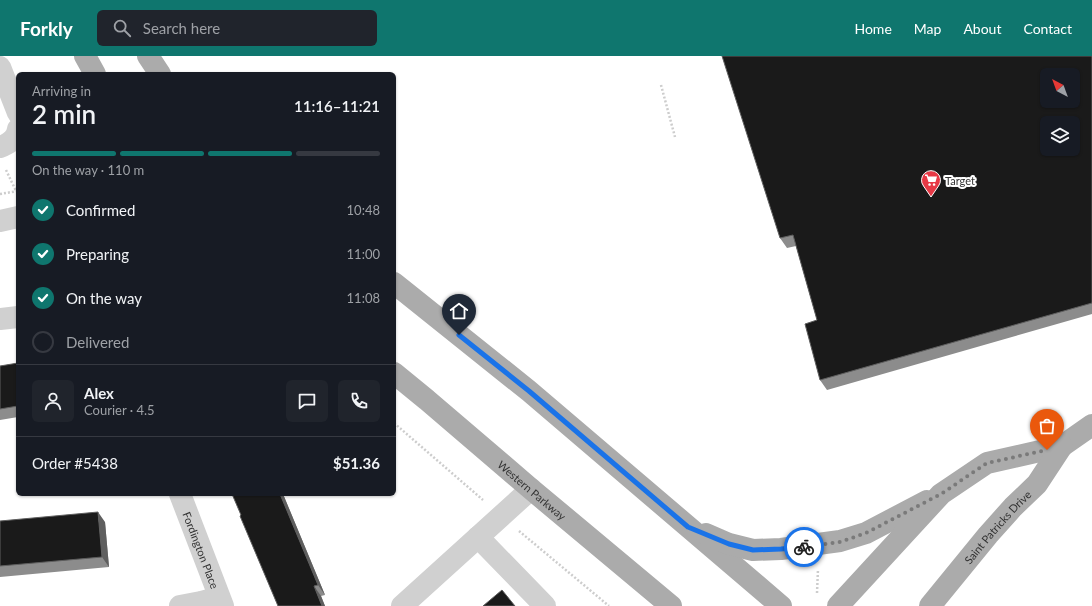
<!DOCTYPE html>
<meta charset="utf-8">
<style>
:root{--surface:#171b24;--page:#20242c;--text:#f1f3f6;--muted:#9ea1a6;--line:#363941;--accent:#0f766e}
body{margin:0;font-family:Lato,sans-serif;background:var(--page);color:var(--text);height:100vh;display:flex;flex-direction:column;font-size:15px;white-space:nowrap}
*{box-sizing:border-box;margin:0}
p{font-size:13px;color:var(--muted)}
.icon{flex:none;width:22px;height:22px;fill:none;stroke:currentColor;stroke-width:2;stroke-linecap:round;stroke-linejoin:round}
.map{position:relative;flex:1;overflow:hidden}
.details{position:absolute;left:16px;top:16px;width:380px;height:424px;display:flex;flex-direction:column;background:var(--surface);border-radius:6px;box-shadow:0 1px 3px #0004}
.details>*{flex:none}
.needle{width:26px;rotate:319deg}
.buttons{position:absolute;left:1040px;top:12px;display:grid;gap:8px}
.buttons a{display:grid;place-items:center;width:40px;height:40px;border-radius:6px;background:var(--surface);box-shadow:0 1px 3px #0004;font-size:20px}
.pin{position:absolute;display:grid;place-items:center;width:34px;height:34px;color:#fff;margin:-41px -17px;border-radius:50% 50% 50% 0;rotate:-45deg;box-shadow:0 0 4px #0007}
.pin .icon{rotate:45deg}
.courier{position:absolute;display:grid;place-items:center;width:40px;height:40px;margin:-20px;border:3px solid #1a73e8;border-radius:50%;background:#fff;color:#222;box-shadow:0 1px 5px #0007}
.overview em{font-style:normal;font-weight:600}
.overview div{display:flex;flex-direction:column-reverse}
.overview{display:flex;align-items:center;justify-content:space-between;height:68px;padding:0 16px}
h1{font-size:26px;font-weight:600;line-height:30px}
.bar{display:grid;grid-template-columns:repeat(4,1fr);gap:6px 4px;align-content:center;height:48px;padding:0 16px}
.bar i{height:5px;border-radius:3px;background:var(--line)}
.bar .selected{background:var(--accent)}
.bar p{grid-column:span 4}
.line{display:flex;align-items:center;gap:10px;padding:0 16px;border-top:1px solid var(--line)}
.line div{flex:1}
.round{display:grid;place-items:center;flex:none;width:42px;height:42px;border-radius:6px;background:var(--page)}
ol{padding:0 16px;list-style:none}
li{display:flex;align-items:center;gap:12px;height:44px}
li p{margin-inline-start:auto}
li .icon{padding:4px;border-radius:50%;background:var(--accent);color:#fff;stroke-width:4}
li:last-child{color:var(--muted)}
li i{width:22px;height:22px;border:2px solid var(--line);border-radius:50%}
header{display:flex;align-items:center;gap:24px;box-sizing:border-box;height:56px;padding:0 20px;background:var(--accent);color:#fff}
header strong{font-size:19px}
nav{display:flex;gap:22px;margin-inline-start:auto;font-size:14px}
.search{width:280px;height:36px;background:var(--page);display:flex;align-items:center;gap:10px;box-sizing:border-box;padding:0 14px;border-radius:6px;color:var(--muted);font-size:15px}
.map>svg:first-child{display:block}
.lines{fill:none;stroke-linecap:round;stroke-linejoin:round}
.path{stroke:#cdcdcd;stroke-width:2.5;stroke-dasharray:2 2;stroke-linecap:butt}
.minor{stroke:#d0d0d0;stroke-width:22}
.major{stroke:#ababab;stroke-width:22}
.wall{fill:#8c8c8c}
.shaded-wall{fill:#5f5f5f}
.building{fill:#1a1a1a;stroke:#5f5f5f;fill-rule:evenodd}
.done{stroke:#7a7a7a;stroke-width:4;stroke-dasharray:0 7.2}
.route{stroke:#1a73e8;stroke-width:5}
.labels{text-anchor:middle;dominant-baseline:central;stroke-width:4;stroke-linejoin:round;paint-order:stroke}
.poi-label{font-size:11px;fill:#333;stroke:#fff;text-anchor:start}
.street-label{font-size:11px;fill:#333;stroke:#fff}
</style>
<header>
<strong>Forkly</strong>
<div class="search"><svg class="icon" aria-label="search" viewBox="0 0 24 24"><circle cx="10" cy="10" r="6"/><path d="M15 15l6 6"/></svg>Search here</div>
<nav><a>Home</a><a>Map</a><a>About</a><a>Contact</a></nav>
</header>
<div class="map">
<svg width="1092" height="550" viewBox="0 0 1092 550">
<rect width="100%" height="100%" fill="#fff"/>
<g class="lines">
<path class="path" d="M 661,29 L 675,81
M 6,114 L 16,135
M 0,138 L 18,135
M 394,367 L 483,444
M 519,475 L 609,550
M 817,537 L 818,513"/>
<g class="minor">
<path d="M 0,11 L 18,57"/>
<path d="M 0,91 C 9,88 17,82 18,73"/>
<path d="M 0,165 L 18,161"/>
<path d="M 0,263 L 18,261"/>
<path id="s1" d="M 180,438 L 223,550"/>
<path d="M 478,481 L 545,550"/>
<path d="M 180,550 L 201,546 L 219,541"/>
<path d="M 402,550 L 531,433"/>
</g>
<g class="major">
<path d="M 85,0 L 95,18"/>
<path d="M 148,0 L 160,18"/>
<path d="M 394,227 L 529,335 L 781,550"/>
<path id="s2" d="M 394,317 L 427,344 L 531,433 L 671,550"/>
<path d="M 706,478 L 729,488 L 753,494 L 781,493 L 840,485 L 866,477 L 927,445"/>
<path d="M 838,550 L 941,438 L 987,407 L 1062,390 L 1092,369"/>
<path id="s3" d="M 930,550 L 988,479 L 1013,451 L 1037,428 L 1062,390"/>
</g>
</g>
<path class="wall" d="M 1092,0 L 1092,258 L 827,334 L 820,324 L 817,264 L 796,190 L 787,192 L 780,182 Z
M 18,307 L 18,361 L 0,364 L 0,310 Z
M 283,438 L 325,539 L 321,540 L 325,550 L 278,550 L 241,459 Z
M 0,465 L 105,466 L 109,511 L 0,521 Z"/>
<path class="shaded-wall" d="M 280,438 L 283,438 L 325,539 L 318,529 Z
M 98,456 L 105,466 L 109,511 L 102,501 Z
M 314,530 L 321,540 L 325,550 L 322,550 Z"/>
<path class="building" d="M 722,0 L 1092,0 L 1092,247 L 820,324 L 805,268 L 817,264 L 793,179 L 780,182 ZM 1047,19 L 1073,19 L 1073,45 L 1047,45 ZM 1047,67 L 1073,67 L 1073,93 L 1047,93 Z
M 18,307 L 18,350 L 0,353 L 0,310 Z
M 232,438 L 280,438 L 318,529 L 314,530 L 322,550 L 278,550 L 240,460 L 241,459 Z
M 98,456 L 102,501 L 0,510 L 0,465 Z
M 502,534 L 515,550 L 483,550 Z"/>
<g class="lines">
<path class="done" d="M 804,491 L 840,486 L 866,477 L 941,438 L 987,407 L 1047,394"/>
<path class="route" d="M 459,279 L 529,335 L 688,471 L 729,488 L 753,494 L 781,493 L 804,491"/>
</g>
<defs>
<g id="supermarket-pin" transform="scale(1)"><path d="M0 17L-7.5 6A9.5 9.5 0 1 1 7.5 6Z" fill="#e63946" stroke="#fff"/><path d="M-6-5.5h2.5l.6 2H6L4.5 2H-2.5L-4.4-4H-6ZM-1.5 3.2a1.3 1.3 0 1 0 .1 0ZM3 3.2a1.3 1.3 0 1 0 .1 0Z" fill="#fff"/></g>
</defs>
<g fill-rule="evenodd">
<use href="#supermarket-pin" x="931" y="124"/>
</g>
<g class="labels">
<g class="poi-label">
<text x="945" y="124">Target</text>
</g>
<g class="street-label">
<text stroke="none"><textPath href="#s2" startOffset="181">Western Parkway</textPath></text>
<text stroke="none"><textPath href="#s3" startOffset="104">Saint Patricks Drive</textPath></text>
<text stroke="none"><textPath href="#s1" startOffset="60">Fordington Place</textPath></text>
</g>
</g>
</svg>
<div class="buttons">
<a><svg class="needle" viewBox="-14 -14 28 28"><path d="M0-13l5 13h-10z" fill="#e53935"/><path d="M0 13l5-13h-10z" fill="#9ea1a6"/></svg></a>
<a><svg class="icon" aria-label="layers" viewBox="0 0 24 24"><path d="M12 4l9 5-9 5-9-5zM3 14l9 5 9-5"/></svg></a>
</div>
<div class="pin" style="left:1047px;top:394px;background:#ea580c"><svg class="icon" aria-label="bag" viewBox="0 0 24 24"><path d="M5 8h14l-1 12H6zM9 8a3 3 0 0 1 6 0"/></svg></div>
<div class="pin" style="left:459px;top:279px;background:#1f2937"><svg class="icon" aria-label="home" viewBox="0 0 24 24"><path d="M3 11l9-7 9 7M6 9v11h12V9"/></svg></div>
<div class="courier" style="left:804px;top:491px"><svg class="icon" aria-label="bike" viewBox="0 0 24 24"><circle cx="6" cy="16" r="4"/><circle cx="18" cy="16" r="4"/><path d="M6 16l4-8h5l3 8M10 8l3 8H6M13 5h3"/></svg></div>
<section class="details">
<div class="overview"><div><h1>2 min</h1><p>Arriving in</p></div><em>11:16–11:21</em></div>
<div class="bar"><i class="selected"></i><i class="selected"></i><i class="selected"></i><i></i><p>On the way · 110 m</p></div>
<ol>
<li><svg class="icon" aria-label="check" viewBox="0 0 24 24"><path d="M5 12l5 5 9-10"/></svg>Confirmed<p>10:48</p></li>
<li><svg class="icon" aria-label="check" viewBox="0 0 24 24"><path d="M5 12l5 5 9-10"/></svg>Preparing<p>11:00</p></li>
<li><svg class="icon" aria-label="check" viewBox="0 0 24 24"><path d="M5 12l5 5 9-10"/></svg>On the way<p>11:08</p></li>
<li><i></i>Delivered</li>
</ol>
<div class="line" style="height:72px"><a class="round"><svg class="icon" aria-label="person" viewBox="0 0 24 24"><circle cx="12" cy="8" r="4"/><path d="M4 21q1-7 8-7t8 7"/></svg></a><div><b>Alex</b><p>Courier · 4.5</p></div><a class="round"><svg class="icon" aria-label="chat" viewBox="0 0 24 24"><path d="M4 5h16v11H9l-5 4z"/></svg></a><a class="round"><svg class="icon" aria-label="phone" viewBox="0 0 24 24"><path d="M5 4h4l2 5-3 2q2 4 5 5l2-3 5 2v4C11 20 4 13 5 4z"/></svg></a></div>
<div class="line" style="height:52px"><div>Order #5438</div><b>$51.36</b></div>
</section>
</div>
